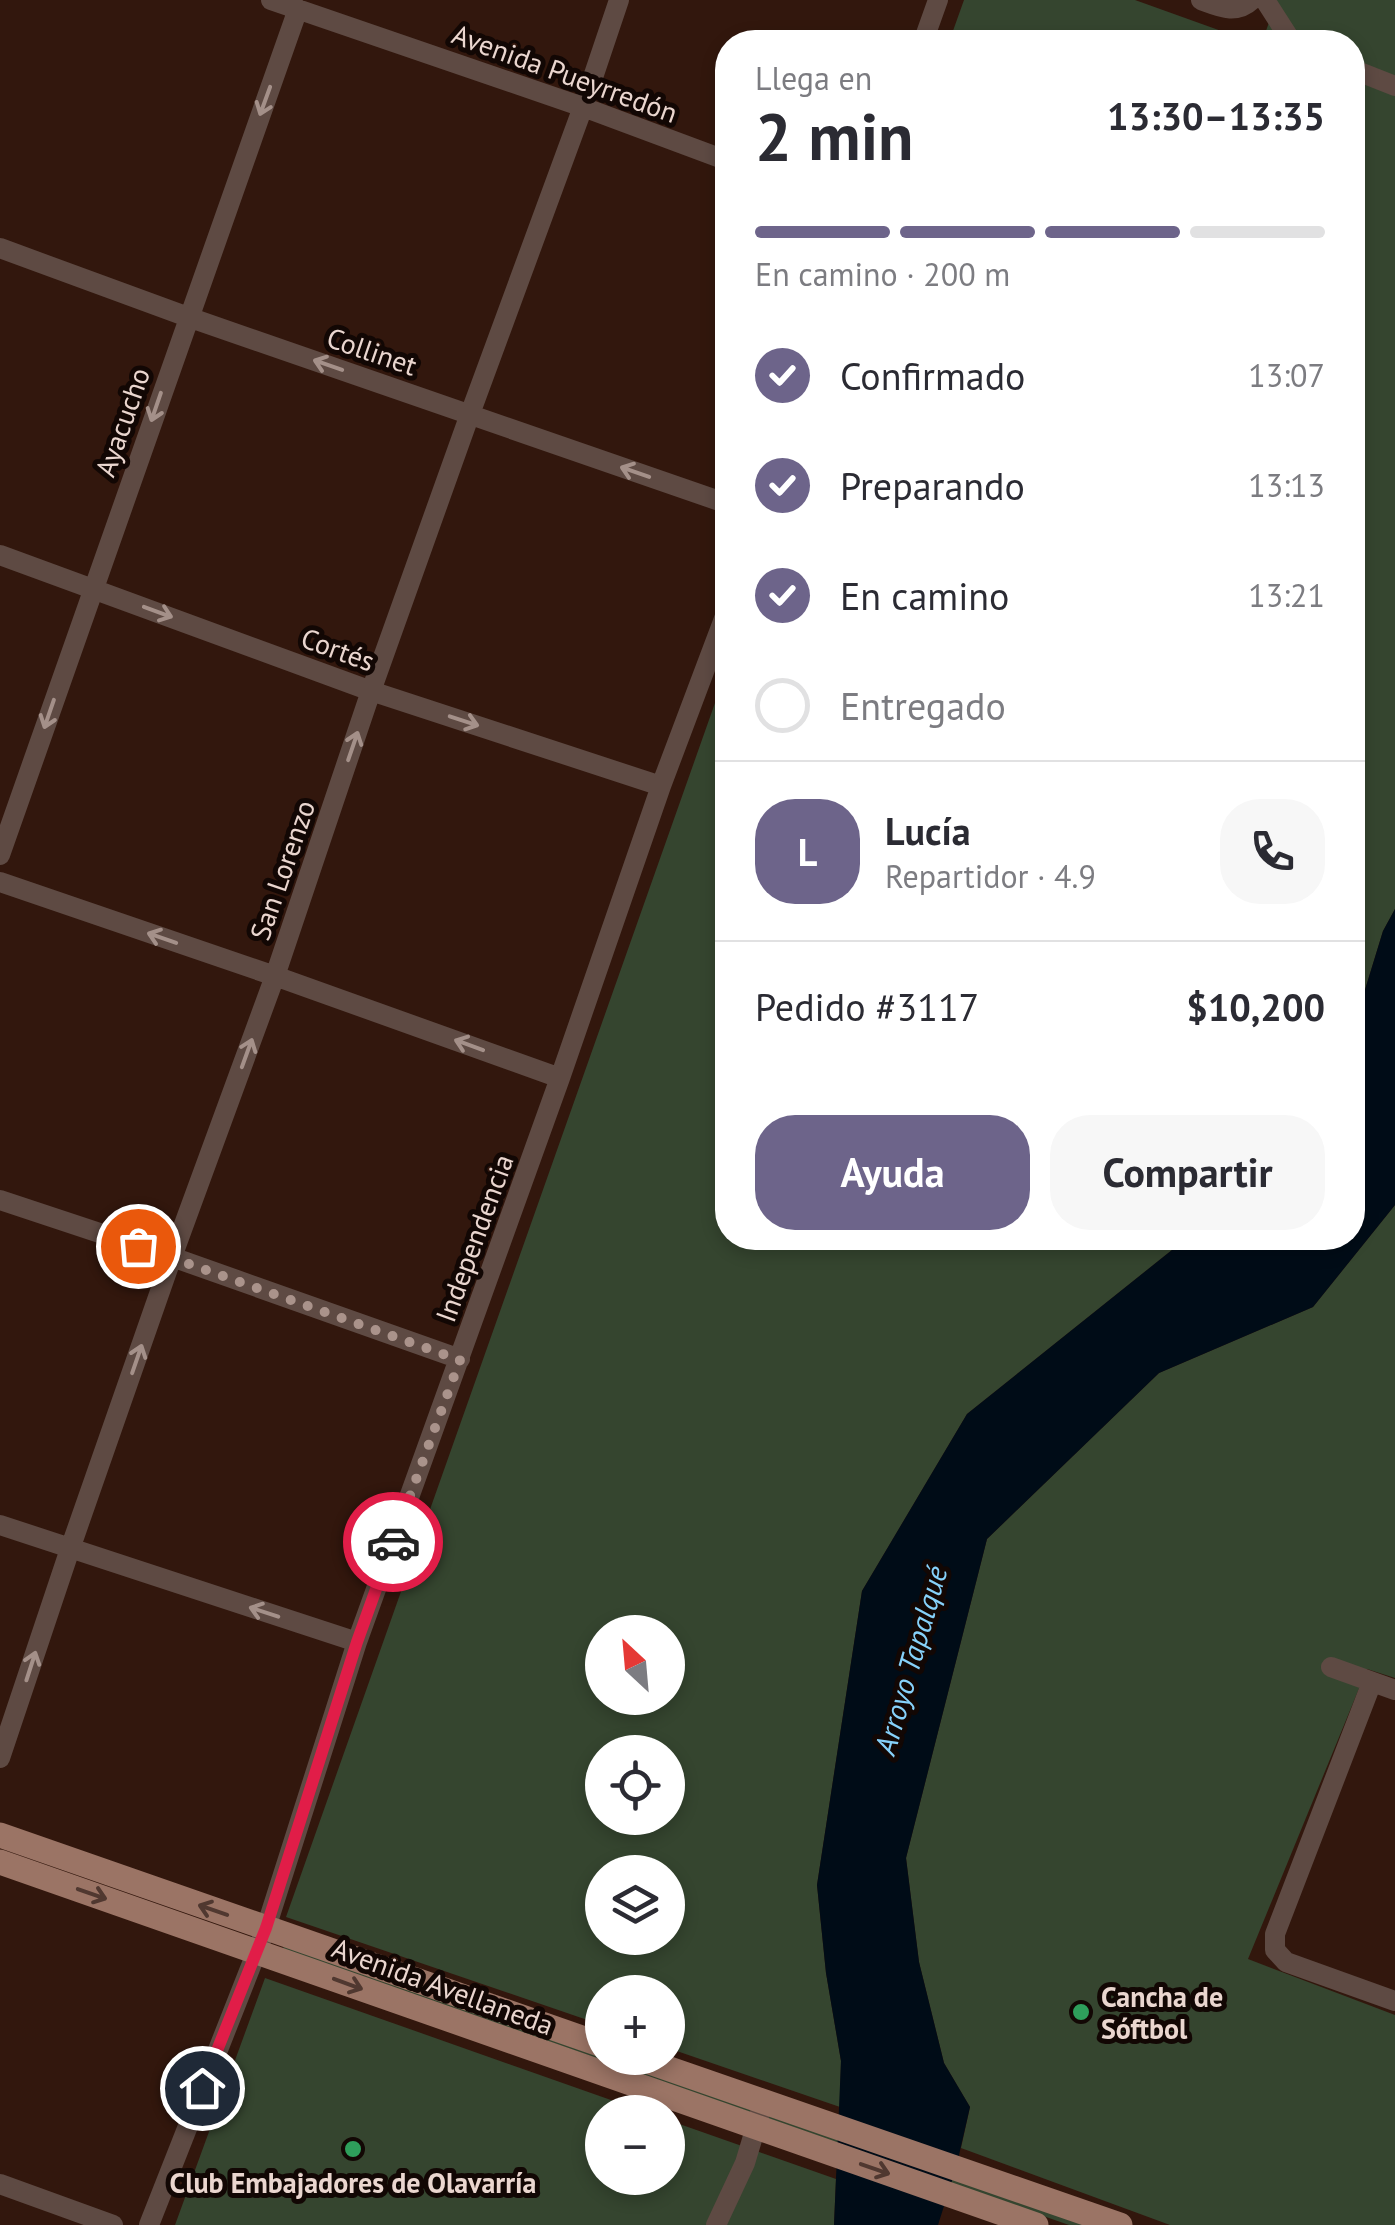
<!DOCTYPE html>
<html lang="es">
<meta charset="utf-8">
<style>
:root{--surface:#fff;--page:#f7f7f7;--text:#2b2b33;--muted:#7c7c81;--line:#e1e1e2;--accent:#6d648a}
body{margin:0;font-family:"PT Sans",sans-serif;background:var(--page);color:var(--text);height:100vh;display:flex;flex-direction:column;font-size:38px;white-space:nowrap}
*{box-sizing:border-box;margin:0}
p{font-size:32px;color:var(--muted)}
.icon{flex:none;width:55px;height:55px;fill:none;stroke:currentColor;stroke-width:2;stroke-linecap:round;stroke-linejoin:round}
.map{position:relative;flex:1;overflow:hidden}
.sheet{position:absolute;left:715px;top:30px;width:650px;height:1220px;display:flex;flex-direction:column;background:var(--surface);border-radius:40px;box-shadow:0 5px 15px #0003}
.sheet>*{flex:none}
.needle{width:65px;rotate:334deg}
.controls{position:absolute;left:585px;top:1615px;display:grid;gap:20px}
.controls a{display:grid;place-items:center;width:100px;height:100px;border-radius:50%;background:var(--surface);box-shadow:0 5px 15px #0003;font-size:50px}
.pin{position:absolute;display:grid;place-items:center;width:85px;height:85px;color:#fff;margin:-42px;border:5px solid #fff;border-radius:50%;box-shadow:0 2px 10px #0007}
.courier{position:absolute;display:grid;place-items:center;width:100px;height:100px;margin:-50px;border:8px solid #e11d48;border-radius:50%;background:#fff;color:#222;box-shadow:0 2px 12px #0007}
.overview em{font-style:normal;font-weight:700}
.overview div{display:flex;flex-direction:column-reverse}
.overview{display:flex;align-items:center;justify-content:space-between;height:170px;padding:0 40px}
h1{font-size:65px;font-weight:700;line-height:75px}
.bar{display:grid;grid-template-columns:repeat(4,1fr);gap:15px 10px;align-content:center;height:120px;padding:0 40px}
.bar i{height:12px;border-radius:8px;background:var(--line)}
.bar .current{background:var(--accent)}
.bar p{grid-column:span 4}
.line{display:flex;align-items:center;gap:25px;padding:0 40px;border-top:2px solid var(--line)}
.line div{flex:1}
.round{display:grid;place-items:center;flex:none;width:105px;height:105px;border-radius:40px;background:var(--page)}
ol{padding:0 40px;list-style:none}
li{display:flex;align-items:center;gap:30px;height:110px}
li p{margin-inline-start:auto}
li .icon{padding:10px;border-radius:50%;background:var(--accent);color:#fff;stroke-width:4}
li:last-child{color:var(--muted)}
li i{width:55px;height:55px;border:5px solid var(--line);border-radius:50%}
.primary-button{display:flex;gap:20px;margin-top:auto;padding:20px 40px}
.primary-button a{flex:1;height:115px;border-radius:40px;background:var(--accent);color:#fff;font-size:40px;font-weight:700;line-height:115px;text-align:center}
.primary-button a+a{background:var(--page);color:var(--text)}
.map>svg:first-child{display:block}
.green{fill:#35452f;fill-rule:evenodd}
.water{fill:#000c17}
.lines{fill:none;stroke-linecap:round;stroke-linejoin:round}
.minor{stroke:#5e4a43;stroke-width:20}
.major{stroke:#9b7465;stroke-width:25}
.oneway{stroke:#a49089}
.oneway2{stroke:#503830}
.done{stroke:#aa938b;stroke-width:10;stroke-dasharray:0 18}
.route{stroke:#e11d48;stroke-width:12}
.leisure-dot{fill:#2e9e5b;stroke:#120704;stroke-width:4}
.labels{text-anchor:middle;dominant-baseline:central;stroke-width:10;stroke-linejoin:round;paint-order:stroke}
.street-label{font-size:28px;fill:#ead6cf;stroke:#120704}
.poi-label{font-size:28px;font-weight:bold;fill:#ead6cf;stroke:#120704;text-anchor:start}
.water-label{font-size:30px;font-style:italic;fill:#86d1fa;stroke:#120704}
</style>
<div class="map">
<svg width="1395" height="2225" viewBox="0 0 1395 2225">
<rect width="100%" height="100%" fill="#32170d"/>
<path class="green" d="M 964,0 L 1135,0 L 1252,42 L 949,42 Z
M 1277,0 L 1395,0 L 1395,909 L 1383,931 L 1353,1029 L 1352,42 L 1262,42 Z
M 727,669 L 728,1238 L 1187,1238 L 967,1414 L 862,1591 L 817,1885 L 826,1973 L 841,2061 L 840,2107 L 668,2048 L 668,1992 L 602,1992 L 602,2025 L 286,1917 ZM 602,1632 L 668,1632 L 668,1698 L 602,1698 ZM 602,1752 L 668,1752 L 668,1818 L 602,1818 ZM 602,1872 L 668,1872 L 668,1938 L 602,1938 Z
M 1395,1205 L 1395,1678 L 1367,1669 L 1248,1959 L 1395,2015 L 1395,2225 L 1170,2225 L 961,2148 L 970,2107 L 944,2063 L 919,1962 L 906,1858 L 987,1539 L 1159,1373 L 1313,1307 Z
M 284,1944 L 1085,2225 L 1069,2225 L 283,1949 Z
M 265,1978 L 645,2112 L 602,2112 L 602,2178 L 668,2178 L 668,2120 L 836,2179 L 834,2225 L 175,2225 Z"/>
<path class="water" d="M 1395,909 L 1395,1205 L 1313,1307 L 1159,1373 L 987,1539 L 906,1858 L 919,1962 L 944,2063 L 970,2107 L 956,2168 L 938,2225 L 834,2225 L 841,2061 L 826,1973 L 817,1885 L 862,1591 L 967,1414 L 1187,1238 L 1352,1238 L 1353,1029 L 1383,931 Z"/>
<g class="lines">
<path class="minor" d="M 271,0 L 583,107 L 728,161
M 1201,0 C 1220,7 1236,15 1252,0
M 1265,0 L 1288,36 L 1294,42
M 923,42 L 938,0
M 1352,69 L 1395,86
M 0,248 L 188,317 L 728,504
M 0,555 L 371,691 L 661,786
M 0,855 L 298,9
M 0,882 L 275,976 L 560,1078
M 0,1200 L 172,1257 L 460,1359
M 0,1525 L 357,1642
M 1331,1667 L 1395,1690
M 1372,1682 L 1275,1934 L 1275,1950 L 1286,1962 L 1395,2001
M 0,1758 L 70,1549 L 172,1257 L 275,976 L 371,691 L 470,414 L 583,107 L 619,0
M 0,2184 L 113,2225
M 149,2225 L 266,1928 L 357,1642 L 560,1078 L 661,786 L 728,608
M 716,2225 L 745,2163 L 760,2113"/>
<path class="major" d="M 0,1835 L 602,2045
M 0,1862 L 1036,2225
M 638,2058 L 1120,2225"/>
</g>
<defs><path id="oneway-shaft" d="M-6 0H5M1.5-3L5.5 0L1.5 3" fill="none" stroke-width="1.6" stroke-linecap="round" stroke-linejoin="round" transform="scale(2.5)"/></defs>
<g class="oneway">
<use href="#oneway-shaft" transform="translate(265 101) rotate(110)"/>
<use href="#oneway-shaft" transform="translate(328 365) rotate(-161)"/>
<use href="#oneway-shaft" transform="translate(156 407) rotate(109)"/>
<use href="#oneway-shaft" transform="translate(635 472) rotate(-161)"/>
<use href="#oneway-shaft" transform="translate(158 612) rotate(20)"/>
<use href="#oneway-shaft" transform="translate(49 714) rotate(109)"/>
<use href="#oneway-shaft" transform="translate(464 721) rotate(18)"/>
<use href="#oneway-shaft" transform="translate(353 746) rotate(-71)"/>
<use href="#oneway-shaft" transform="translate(162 938) rotate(-161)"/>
<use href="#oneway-shaft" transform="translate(469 1045) rotate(-160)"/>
<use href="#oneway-shaft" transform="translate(247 1053) rotate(-70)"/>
<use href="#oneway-shaft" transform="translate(137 1359) rotate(-71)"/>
<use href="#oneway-shaft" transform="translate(264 1612) rotate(-162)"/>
<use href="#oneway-shaft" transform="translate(31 1666) rotate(-72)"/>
</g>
<g class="oneway2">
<use href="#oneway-shaft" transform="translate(92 1894) rotate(19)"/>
<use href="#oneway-shaft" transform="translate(213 1910) rotate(-161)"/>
<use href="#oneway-shaft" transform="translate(348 1984) rotate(20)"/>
<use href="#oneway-shaft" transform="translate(875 2169) rotate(19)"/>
</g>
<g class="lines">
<path class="done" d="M 138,1246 L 460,1360 L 393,1542"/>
<path class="route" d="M 202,2088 L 266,1928 L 357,1642 L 393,1542"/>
</g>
<g class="leisure-dot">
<circle cx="1081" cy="2012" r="10"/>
<circle cx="353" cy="2149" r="10"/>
</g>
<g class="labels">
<g class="street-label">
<text transform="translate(565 73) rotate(20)">Avenida Pueyrredón</text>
<text transform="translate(372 351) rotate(19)">Collinet</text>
<text transform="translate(122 422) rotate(-71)">Ayacucho</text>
<text transform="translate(338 649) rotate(20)">Cortés</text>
<text transform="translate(282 870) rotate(-71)">San Lorenzo</text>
<text transform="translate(474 1238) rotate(-70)">Independencia</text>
<text transform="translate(443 1986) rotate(20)">Avenida Avellaneda</text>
</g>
<g class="poi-label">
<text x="1101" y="1996">Cancha de<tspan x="1101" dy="32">Sóftbol</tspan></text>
<text x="353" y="2182" text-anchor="middle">Club Embajadores de Olavarría</text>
</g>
<g class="water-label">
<text transform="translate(910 1660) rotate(-74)">Arroyo Tapalqué</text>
</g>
</g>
</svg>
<div class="controls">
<a><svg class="needle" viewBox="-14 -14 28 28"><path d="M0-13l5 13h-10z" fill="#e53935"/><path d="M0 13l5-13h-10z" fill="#7c7c81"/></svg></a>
<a><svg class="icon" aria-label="locate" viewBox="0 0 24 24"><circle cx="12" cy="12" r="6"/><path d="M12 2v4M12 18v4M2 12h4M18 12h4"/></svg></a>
<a><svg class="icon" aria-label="layers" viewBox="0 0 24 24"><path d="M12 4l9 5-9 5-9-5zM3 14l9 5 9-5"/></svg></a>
<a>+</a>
<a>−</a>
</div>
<div class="pin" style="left:138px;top:1246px;background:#ea580c"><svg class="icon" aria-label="bag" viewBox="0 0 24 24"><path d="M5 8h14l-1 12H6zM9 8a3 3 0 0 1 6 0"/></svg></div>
<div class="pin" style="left:202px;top:2088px;background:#1f2937"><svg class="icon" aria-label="home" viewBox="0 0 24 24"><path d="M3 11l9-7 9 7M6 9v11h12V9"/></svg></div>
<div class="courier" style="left:393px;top:1542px"><svg class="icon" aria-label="car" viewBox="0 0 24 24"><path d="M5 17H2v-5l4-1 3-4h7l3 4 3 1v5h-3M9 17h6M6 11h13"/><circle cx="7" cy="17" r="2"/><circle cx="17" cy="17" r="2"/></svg></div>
<section class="sheet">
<div class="overview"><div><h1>2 min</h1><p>Llega en</p></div><em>13:30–13:35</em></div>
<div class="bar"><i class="current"></i><i class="current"></i><i class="current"></i><i></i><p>En camino · 200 m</p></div>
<ol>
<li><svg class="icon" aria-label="check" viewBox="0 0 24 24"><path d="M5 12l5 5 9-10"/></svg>Confirmado<p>13:07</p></li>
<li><svg class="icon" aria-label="check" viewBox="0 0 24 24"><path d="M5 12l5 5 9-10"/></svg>Preparando<p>13:13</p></li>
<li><svg class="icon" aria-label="check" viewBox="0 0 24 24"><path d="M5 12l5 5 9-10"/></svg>En camino<p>13:21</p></li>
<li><i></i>Entregado</li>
</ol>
<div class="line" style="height:180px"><b class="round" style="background:var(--accent);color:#fff">L</b><div><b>Lucía</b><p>Repartidor · 4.9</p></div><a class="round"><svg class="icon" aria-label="phone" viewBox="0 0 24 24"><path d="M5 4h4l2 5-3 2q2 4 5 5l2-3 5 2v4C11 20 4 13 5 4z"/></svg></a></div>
<div class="line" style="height:130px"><div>Pedido #3117</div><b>$10,200</b></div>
<div class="primary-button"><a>Ayuda</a><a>Compartir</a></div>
</section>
</div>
